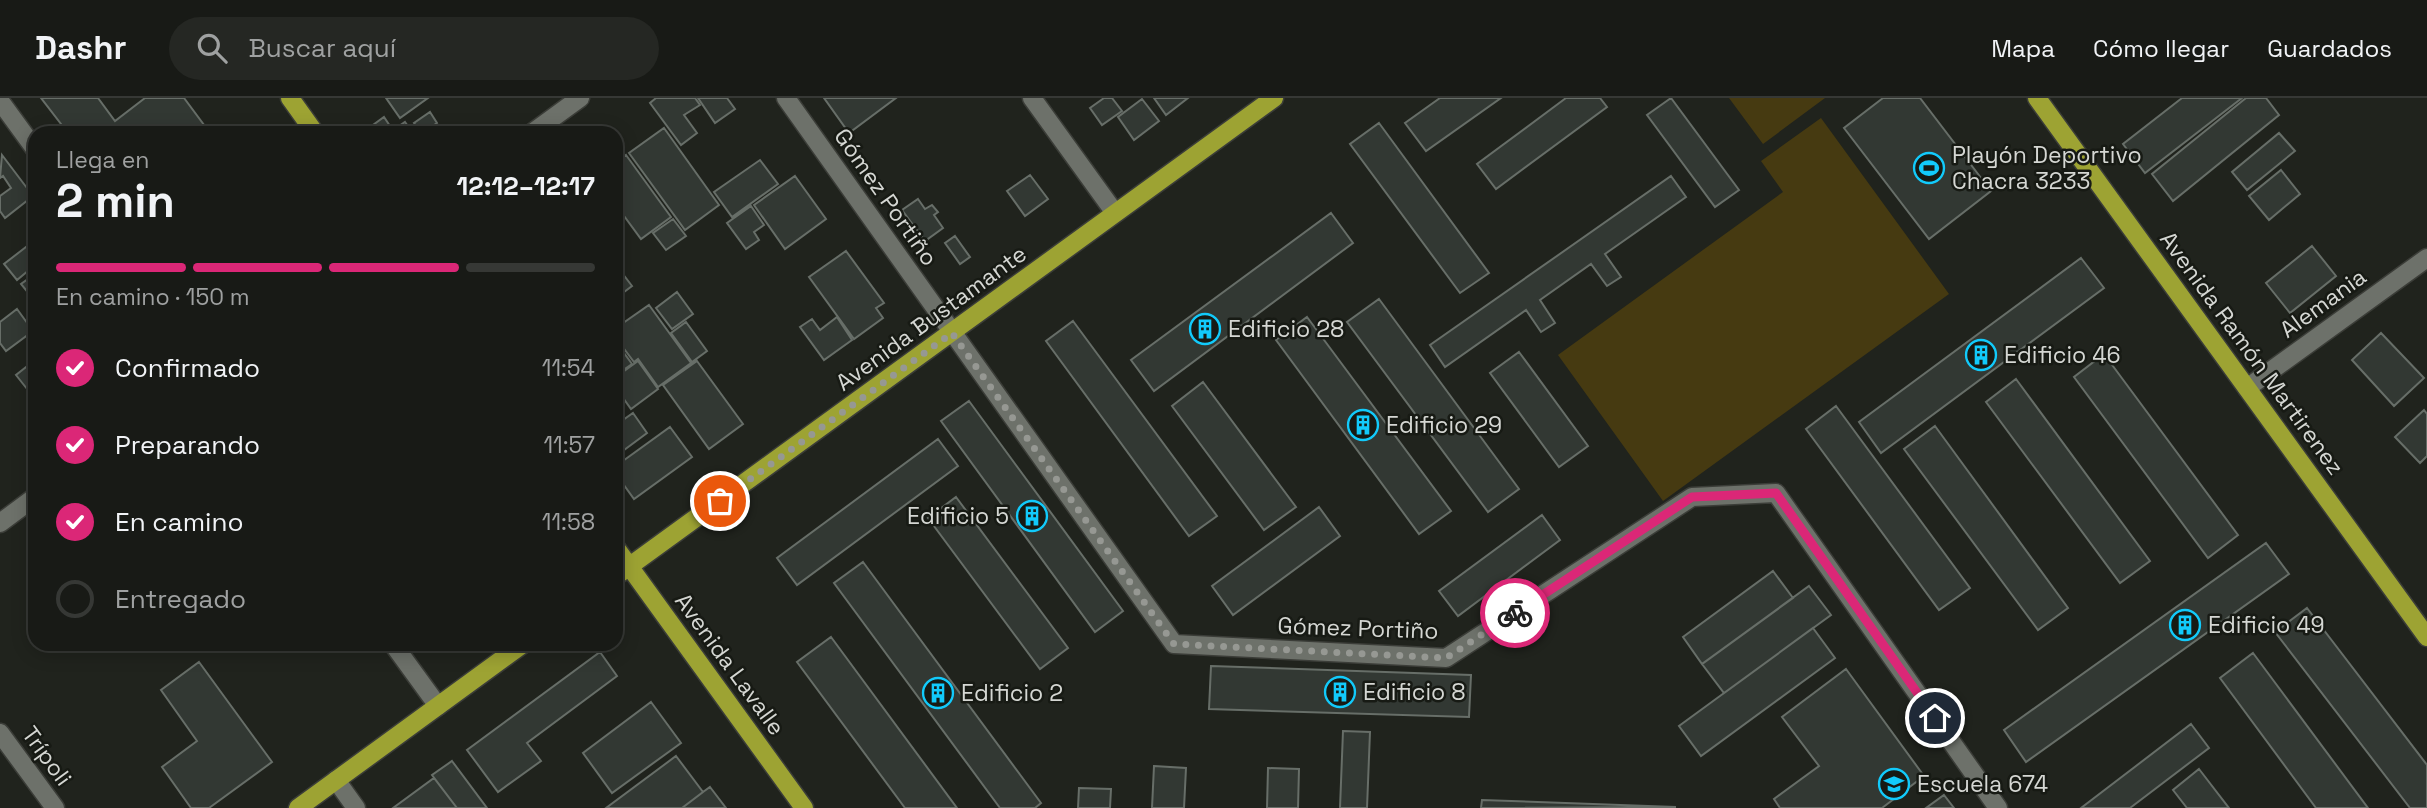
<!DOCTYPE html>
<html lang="es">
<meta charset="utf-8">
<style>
:root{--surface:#181a16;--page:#252723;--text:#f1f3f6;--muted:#9fa1a1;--line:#363835;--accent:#db2777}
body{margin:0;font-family:"Space Grotesk",sans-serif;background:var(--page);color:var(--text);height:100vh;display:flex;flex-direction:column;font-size:26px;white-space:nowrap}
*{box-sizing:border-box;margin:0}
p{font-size:23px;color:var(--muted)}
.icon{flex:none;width:38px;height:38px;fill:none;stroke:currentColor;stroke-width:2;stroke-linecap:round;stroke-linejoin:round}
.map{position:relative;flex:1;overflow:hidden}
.sheet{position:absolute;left:28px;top:28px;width:595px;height:525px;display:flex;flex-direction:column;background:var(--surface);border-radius:21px;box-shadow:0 4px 18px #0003,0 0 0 2px var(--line)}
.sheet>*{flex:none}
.pin{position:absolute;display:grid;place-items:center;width:60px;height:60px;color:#fff;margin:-30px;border:4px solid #fff;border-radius:50%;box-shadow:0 2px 7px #0007}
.courier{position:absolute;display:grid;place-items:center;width:70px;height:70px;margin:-35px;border:5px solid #db2777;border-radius:50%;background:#fff;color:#222;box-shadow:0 2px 9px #0007}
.summary em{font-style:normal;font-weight:700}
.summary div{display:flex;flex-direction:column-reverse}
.summary{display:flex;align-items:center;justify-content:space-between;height:119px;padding:0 28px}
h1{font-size:46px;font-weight:700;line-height:52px}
.bar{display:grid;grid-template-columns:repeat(4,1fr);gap:10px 7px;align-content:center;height:84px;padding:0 28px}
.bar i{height:9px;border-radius:5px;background:var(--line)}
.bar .current{background:var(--accent)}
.bar p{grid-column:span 4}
ol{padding:0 28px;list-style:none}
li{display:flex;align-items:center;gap:21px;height:77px}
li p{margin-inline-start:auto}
li .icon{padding:7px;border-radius:50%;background:var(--accent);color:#fff;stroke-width:4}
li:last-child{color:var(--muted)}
li i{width:38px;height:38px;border:4px solid var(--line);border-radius:50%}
header{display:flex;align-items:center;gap:42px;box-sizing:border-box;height:98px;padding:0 35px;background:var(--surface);border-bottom:2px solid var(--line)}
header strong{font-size:33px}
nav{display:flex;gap:38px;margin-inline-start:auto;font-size:24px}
.search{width:490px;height:63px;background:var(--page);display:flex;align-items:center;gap:18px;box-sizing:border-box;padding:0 24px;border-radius:38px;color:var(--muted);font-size:26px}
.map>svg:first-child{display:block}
.green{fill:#463a11}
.building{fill:#323833;stroke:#676e68;stroke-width:2}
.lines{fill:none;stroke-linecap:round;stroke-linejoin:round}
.minor-casing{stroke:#3b3d38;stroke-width:21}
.major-casing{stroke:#3b3d38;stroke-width:21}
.minor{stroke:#6d716a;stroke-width:18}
.major{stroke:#9da333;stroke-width:18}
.done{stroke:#969893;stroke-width:7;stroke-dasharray:0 12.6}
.route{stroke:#db2777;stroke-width:9}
.labels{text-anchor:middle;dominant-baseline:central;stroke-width:5;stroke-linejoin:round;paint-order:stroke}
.poi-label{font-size:23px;fill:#d5d7d3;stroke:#171a14;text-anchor:start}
.street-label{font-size:23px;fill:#d5d7d3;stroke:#171a14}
</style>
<header>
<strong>Dashr</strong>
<div class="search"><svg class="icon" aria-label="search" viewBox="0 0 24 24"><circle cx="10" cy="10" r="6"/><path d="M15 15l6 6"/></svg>Buscar aquí</div>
<nav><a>Mapa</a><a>Cómo llegar</a><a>Guardados</a></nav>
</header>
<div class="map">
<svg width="2427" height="710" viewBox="0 0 2427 710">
<rect width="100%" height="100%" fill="#20231d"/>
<path class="green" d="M 1729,0 L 1825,0 L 1763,46 Z
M 1821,20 L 1949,196 L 1663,403 L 1558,257 L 1783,94 L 1761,63 Z"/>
<path class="building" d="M 41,0 L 98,0 L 115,23 L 145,0 L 184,0 L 210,35 L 68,35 Z
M 386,0 L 428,0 L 400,20 Z
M 656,0 L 695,0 L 700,7 L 684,17 L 697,35 L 681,47 L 650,5 Z
M 698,0 L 727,0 L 735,11 L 715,25 Z
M 824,0 L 896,0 L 849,35 Z
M 1104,0 L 1112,0 L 1122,13 L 1102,27 L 1090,10 Z
M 1154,0 L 1188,0 L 1166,17 Z
M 1440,0 L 1501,0 L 1426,53 L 1405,25 Z
M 1566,0 L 1600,0 L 1607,9 L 1496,91 L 1477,66 Z
M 1671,0 L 1739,92 L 1715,109 L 1647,17 Z
M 1883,0 L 1920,0 L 1991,93 L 1929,141 L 1844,30 Z
M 2182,0 L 2242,0 L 2145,75 L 2123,46 Z
M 2246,0 L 2266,0 L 2279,17 L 2173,103 L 2152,76 Z
M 1142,1 L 1159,23 L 1134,42 L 1118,19 Z
M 430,14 L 437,25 L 422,35 L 414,25 Z
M 384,19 L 390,28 L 380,35 L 362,35 Z
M 405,24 L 413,35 L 389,35 Z
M 1379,25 L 1489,175 L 1460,195 L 1350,46 Z
M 664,30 L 719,107 L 685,132 L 629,55 Z
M 2279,35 L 2295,53 L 2247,92 L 2232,74 Z
M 2,57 L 33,98 L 5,120 L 0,113 L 0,98 L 11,90 L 3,78 L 0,80 Z
M 626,57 L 671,119 L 641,141 L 616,107 L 616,64 Z
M 760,62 L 778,86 L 732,119 L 714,94 Z
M 2281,72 L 2300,96 L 2269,122 L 2249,98 Z
M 1030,77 L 1048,101 L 1025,118 L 1007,93 Z
M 795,78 L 826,121 L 785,151 L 754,107 Z
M 1671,78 L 1686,99 L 1605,156 L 1621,179 L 1607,188 L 1591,166 L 1540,202 L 1555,225 L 1541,234 L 1526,212 L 1445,269 L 1430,247 Z
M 918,101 L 925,111 L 932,107 L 938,114 L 934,117 L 943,130 L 925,143 L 902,112 Z
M 751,108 L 764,127 L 754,134 L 759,142 L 746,151 L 727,125 Z
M 1331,115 L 1353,145 L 1154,293 L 1131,262 Z
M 673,121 L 686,138 L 666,152 L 653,135 Z
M 955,138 L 970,159 L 960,166 L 945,145 Z
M 35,142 L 35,167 L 17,182 L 4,166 Z
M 2312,148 L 2336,178 L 2290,215 L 2266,185 Z
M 846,153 L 884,205 L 876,210 L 883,220 L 854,241 L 809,179 Z
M 2081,160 L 2104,190 L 1881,355 L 1859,324 Z
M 616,167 L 632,188 L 616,200 Z
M 35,176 L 35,201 L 34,202 L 21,186 Z
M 677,194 L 693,216 L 672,231 L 656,210 Z
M 1379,201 L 1519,391 L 1488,414 L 1347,224 Z
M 649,207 L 691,265 L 658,289 L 638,261 L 634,264 L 616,240 L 616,230 Z
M 17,211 L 33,233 L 6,253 L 0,245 L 0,224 Z
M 837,219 L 852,242 L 824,262 L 800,229 L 812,221 L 820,232 Z
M 1307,219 L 1451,413 L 1419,436 L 1276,242 Z
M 1073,223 L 1217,418 L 1189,438 L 1046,243 Z
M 686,224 L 707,253 L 692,264 L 671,235 Z
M 2381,235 L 2424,280 L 2394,308 L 2352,262 Z
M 616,244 L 632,266 L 616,277 Z
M 1519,254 L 1588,348 L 1559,369 L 1490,275 Z
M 2104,256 L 2238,437 L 2208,460 L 2074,279 Z
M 35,262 L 35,301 L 16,277 Z
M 638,263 L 658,291 L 631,311 L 616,290 L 616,279 Z
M 697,263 L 743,326 L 709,351 L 663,287 Z
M 2016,281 L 2150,463 L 2120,485 L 1986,304 Z
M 1203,284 L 1296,409 L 1264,432 L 1172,308 Z
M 969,303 L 1123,513 L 1095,534 L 941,323 Z
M 1836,308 L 1970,490 L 1939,512 L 1806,331 Z
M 2424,312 L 2427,316 L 2427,358 L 2420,365 L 2395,339 Z
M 633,315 L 647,335 L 616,358 L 616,327 Z
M 1935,328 L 2068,510 L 2038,532 L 1904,351 Z
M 670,329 L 692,359 L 634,401 L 616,376 L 616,368 Z
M 938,341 L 958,368 L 797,487 L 777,460 Z
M 956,399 L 1068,550 L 1040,571 L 928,420 Z
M 1319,409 L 1340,438 L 1233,517 L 1212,488 Z
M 1542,417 L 1560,442 L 1458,518 L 1439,493 Z
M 2266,445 L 2289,476 L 2026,664 L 2004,632 Z
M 863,464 L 1041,705 L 1035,710 L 1000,710 L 834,485 Z
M 1773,473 L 1793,500 L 1702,566 L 1683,539 Z
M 1809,488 L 1831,517 L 1724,595 L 1702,566 Z
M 2307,510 L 2427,667 L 2427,710 L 2410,710 L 2275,534 Z
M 1813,530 L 1835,560 L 1701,658 L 1679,628 Z
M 831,539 L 957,710 L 905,710 L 797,564 Z
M 600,554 L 617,578 L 527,645 L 541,663 L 498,694 L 467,652 Z
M 2253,555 L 2368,710 L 2316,710 L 2220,580 Z
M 199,564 L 272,664 L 209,710 L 191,710 L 162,669 L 197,643 L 161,592 Z
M 1211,568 L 1471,577 L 1469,619 L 1209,611 Z
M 1846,571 L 1924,678 L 1882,710 L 1780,710 L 1774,701 L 1819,668 L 1782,619 Z
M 651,604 L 681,645 L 612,695 L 583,655 Z
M 2191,626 L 2209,650 L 2130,710 L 2081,710 Z
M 1343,633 L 1370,634 L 1367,710 L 1340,710 Z
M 676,658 L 703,694 L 682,710 L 606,710 Z
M 452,663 L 487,710 L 457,710 L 432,677 Z
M 1154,668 L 1186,670 L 1184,710 L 1152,710 Z
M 1268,670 L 1299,671 L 1298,710 L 1267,710 Z
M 2199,671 L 2229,710 L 2187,710 L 2173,692 Z
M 434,680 L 457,710 L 393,710 Z
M 710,689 L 726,710 L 682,710 L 703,694 Z
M 1079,690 L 1111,691 L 1110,710 L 1078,710 Z
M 1944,697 L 1954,710 L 1926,710 Z
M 1482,702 L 1676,709 L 1481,710 Z"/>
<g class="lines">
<g class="minor-casing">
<path id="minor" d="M 786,0 L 1174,546 L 1446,560 L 1692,399 L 1776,395 L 1998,710
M 1032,0 L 1115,115
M 0,3 L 35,51
M 532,35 L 580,0
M 2247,290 L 2427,160
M 0,425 L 35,399
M 393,546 L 438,608
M 0,635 L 55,710
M 336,682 L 356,710"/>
</g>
<g class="major-casing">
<path id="major" d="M 290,0 L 315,35
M 2037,0 L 2427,539
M 616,450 L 804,710
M 616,478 L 1274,0
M 298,710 L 523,546"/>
</g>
<use href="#minor" class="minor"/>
<use href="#major" class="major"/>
</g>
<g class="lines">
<path class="done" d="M 720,403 L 952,235 L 1174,546 L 1446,560 L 1515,515"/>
<path class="route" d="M 1515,515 L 1692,399 L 1776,395 L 1935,620"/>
</g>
<defs>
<g id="stadium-ring" transform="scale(1.575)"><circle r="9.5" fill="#171a14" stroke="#12cafb" stroke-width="1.5"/><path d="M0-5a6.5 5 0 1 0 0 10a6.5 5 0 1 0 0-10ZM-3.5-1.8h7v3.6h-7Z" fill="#12cafb"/></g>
<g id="building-ring" transform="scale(1.575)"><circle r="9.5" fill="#171a14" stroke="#12cafb" stroke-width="1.5"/><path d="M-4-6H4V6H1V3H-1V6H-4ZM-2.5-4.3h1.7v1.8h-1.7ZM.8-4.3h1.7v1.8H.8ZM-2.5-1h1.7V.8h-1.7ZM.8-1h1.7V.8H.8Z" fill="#12cafb"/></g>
<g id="school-ring" transform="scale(1.575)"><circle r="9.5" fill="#171a14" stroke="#12cafb" stroke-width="1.5"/><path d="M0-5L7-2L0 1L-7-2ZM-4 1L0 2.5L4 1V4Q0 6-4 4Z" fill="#12cafb"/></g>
</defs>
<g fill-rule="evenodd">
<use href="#stadium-ring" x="1929" y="70"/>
<use href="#building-ring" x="1205" y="231"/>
<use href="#building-ring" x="1981" y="257"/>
<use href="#building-ring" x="1363" y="327"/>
<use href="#building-ring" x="1032" y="418"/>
<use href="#building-ring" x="2185" y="527"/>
<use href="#building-ring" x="1340" y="594"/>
<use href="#building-ring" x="938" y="595"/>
<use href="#school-ring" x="1894" y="686"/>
</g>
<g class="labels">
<g class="poi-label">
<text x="1952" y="57">Playón Deportivo<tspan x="1952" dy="26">Chacra 3233</tspan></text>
<text x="1228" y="231">Edificio 28</text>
<text x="2004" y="257">Edificio 46</text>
<text x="1386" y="327">Edificio 29</text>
<text x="1009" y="418" text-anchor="end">Edificio 5</text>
<text x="2208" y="527">Edificio 49</text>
<text x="1363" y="594">Edificio 8</text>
<text x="961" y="595">Edificio 2</text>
<text x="1917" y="686">Escuela 674</text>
</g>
<g class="street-label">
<text transform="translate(886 99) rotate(55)">Gómez Portiño</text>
<text transform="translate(2323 205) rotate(-36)">Alemania</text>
<text transform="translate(931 220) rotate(-36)">Avenida Bustamante</text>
<text transform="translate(2252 255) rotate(54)">Avenida Ramón Martirenez</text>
<text transform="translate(1358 530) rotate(2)">Gómez Portiño</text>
<text transform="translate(730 566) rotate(54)">Avenida Lavalle</text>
<text transform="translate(47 658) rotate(54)">Trípoli</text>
</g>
</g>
</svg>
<div class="pin" style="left:720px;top:403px;background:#ea580c"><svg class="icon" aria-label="bag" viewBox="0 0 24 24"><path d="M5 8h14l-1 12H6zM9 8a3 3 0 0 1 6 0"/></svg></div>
<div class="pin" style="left:1935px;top:620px;background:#1f2937"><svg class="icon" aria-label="home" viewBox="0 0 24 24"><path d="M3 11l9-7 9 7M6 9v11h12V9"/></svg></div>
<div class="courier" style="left:1515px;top:515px"><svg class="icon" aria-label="bike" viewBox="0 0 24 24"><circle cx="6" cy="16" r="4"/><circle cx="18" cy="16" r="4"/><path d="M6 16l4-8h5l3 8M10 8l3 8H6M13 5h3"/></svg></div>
<section class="sheet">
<div class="summary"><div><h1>2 min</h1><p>Llega en</p></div><em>12:12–12:17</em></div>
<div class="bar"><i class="current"></i><i class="current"></i><i class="current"></i><i></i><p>En camino · 150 m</p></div>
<ol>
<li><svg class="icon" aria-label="check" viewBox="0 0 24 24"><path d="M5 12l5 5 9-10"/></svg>Confirmado<p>11:54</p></li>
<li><svg class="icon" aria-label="check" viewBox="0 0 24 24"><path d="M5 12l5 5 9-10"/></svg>Preparando<p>11:57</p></li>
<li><svg class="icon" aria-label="check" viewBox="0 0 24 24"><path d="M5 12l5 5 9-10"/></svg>En camino<p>11:58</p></li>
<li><i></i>Entregado</li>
</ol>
</section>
</div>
